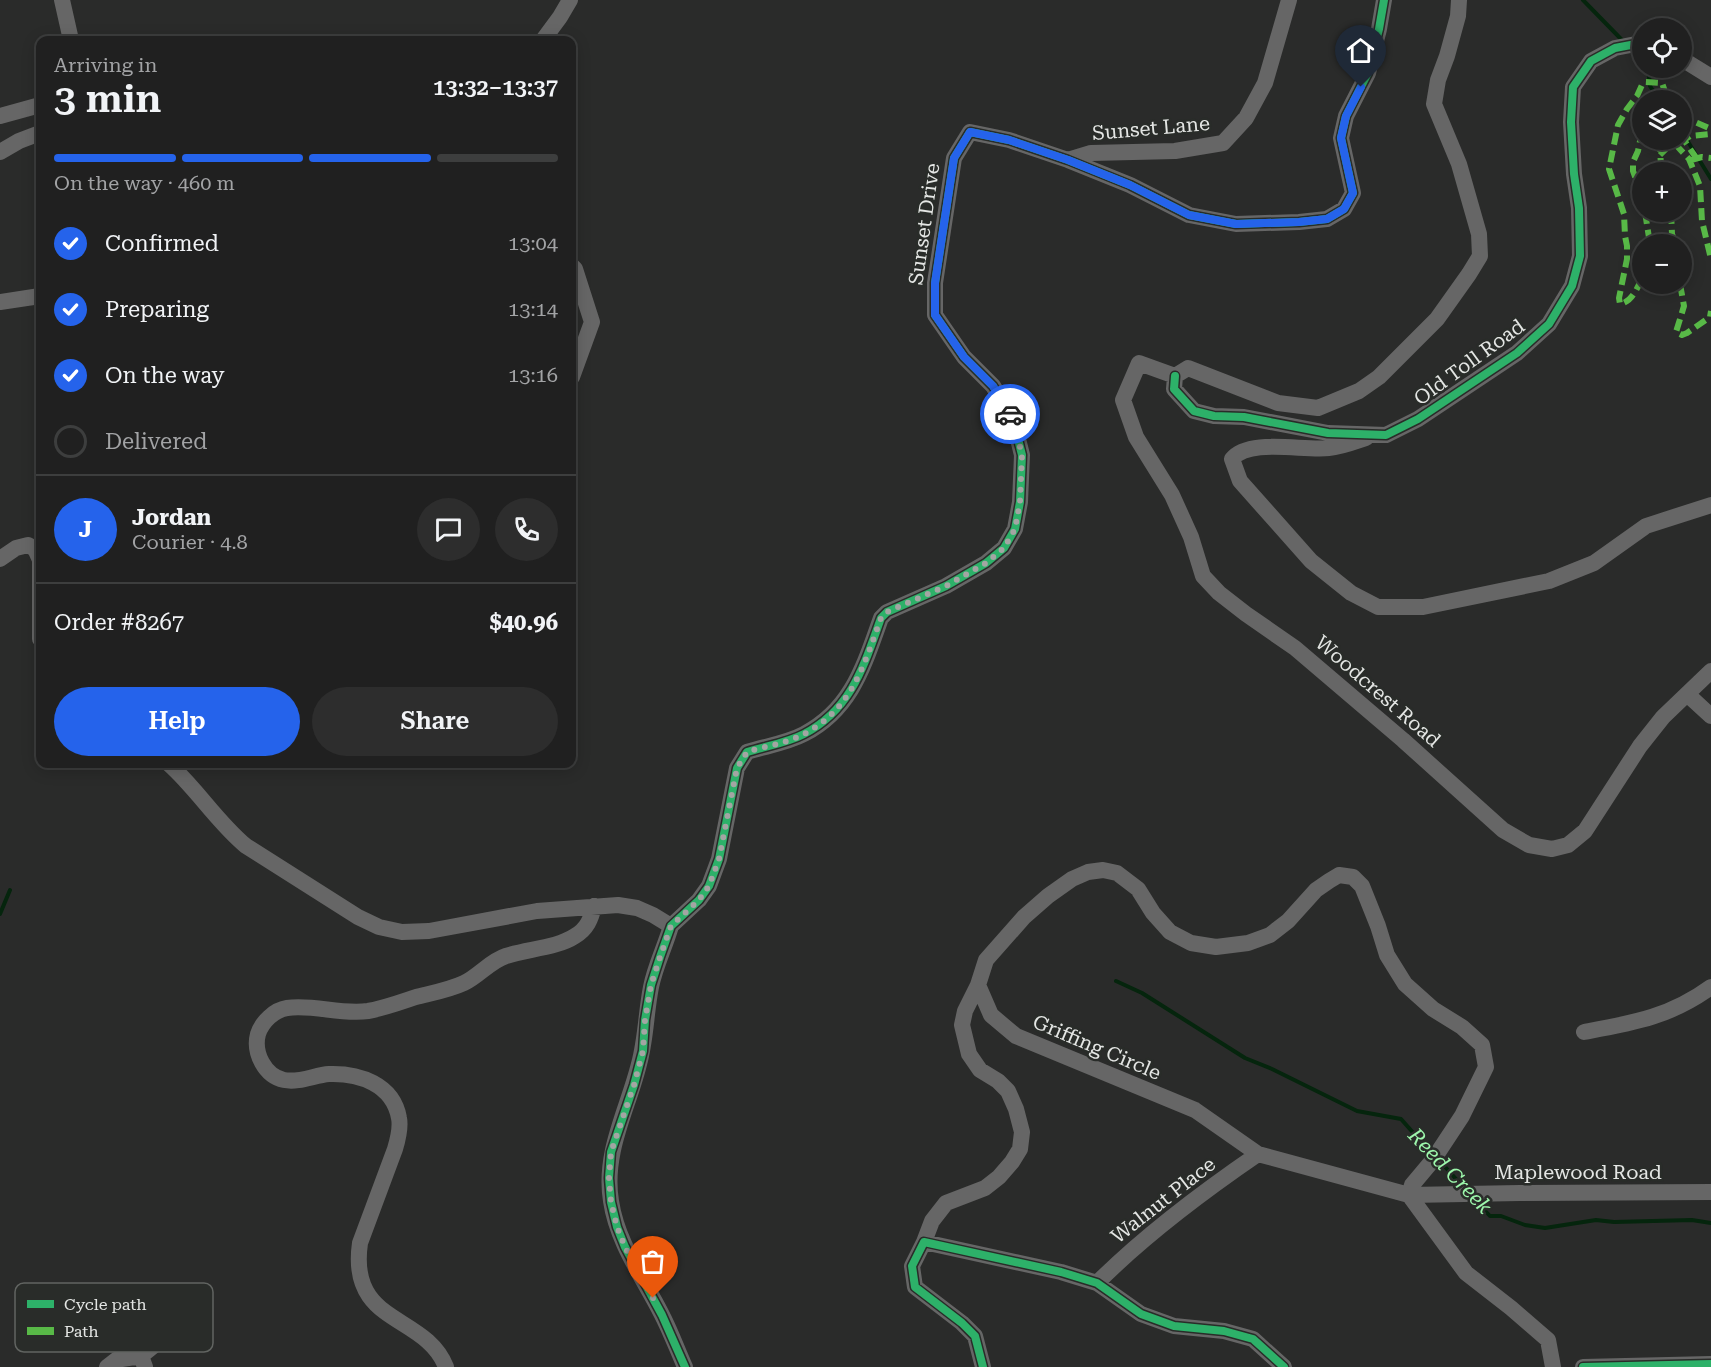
<!DOCTYPE html>
<meta charset="utf-8">
<style>
:root{--surface:#202020;--page:#2d2d2d;--text:#f1f3f6;--muted:#a2a3a5;--line:#3d3e3e;--accent:#2563eb}
body{margin:0;font-family:"Roboto Serif",serif;background:var(--page);color:var(--text);height:100vh;display:flex;flex-direction:column;font-size:22px;white-space:nowrap}
*{box-sizing:border-box;margin:0}
p{font-size:20px;color:var(--muted)}
.icon{flex:none;width:33px;height:33px;fill:none;stroke:currentColor;stroke-width:2;stroke-linecap:round;stroke-linejoin:round}
.map{position:relative;flex:1;overflow:hidden}
.details{position:absolute;left:36px;top:36px;width:540px;height:732px;display:flex;flex-direction:column;background:var(--surface);border-radius:12px;box-shadow:0 3px 15px #0003,0 0 0 2px var(--line)}
.details>*{flex:none}
.tools{position:absolute;left:1632px;top:18px;display:grid;gap:12px}
.tools a{display:grid;place-items:center;width:60px;height:60px;border-radius:50%;background:var(--surface);box-shadow:0 3px 15px #0003,0 0 0 2px var(--line);font-size:30px}
.pin{position:absolute;display:grid;place-items:center;width:51px;height:51px;color:#fff;margin:-62px -26px;border-radius:50% 50% 50% 0;rotate:-45deg;box-shadow:0 0 6px #0007}
.pin .icon{rotate:45deg}
.courier{position:absolute;display:grid;place-items:center;width:60px;height:60px;margin:-30px;border:4px solid #2563eb;border-radius:50%;background:#fff;color:#222;box-shadow:0 2px 8px #0007}
.headline em{font-style:normal;font-weight:600}
.headline div{display:flex;flex-direction:column-reverse}
.headline{display:flex;align-items:center;justify-content:space-between;height:102px;padding:0 18px}
h1{font-size:39px;font-weight:600;line-height:45px}
.bar{display:grid;grid-template-columns:repeat(4,1fr);gap:9px 6px;align-content:center;height:72px;padding:0 18px}
.bar i{height:8px;border-radius:4px;background:var(--line)}
.bar .current{background:var(--accent)}
.bar p{grid-column:span 4}
.line{display:flex;align-items:center;gap:15px;padding:0 18px;border-top:2px solid var(--line)}
.line div{flex:1}
.round{display:grid;place-items:center;flex:none;width:63px;height:63px;border-radius:32px;background:var(--page)}
ol{padding:0 18px;list-style:none}
li{display:flex;align-items:center;gap:18px;height:66px}
li p{margin-inline-start:auto}
li .icon{padding:6px;border-radius:50%;background:var(--accent);color:#fff;stroke-width:4}
li:last-child{color:var(--muted)}
li i{width:33px;height:33px;border:3px solid var(--line);border-radius:50%}
.action{display:flex;gap:12px;margin-top:auto;padding:12px 18px}
.action a{flex:1;height:69px;border-radius:36px;background:var(--accent);color:#fff;font-size:24px;font-weight:600;line-height:69px;text-align:center}
.action a+a{background:var(--page);color:var(--text)}
.map>svg:first-child{display:block}
.lines{fill:none;stroke-linecap:round;stroke-linejoin:round}
.stream{stroke:#05250d;stroke-width:4}
.minor{stroke:#666;stroke-width:16}
.quiet{stroke:#58b947;stroke-width:6;stroke-dasharray:12 6;stroke-linecap:butt}
.cycleway-casing{stroke:#292c29;stroke-width:11}
.cycleway{stroke:#2db169;stroke-width:8}
.done{stroke:#a3a5a3;stroke-width:6;stroke-dasharray:0 10.8}
.route{stroke:#2563eb;stroke-width:8}
.labels{text-anchor:middle;dominant-baseline:central;stroke-width:5;stroke-linejoin:round;paint-order:stroke}
.street-label{font-size:20px;fill:#e4e6e4;stroke:#292c29}
.water-label{font-size:21px;font-style:italic;fill:#9df7ac;stroke:#292c29}
.key{fill:#292c29;stroke:#616461;stroke-width:1.5}
.key-label{font-size:16px;fill:#e4e6e4}
</style>
<div class="map">
<svg width="1711" height="1367" viewBox="0 0 1711 1367">
<rect width="100%" height="100%" fill="#2a2b2a"/>
<g class="lines">
<path class="stream" d="M 1583,0 L 1622,40
M 1632,50 L 1642,61
M 1648,68 L 1650,86 L 1659,100
M 1682,132 L 1711,179
M 0,914 L 10,890
M 1116,981 L 1142,993 L 1245,1058 L 1272,1069 L 1357,1111 L 1401,1119 L 1432,1154
M 1438,1159 L 1465,1189
M 1474,1199 L 1490,1216 L 1501,1216 L 1525,1225 L 1545,1228 L 1596,1220 L 1614,1222 L 1692,1220 L 1711,1223"/>
<path class="minor" d="M 62,0 L 71,40
M 543,40 L 560,17 L 570,0
M 1682,59 L 1711,77
M 0,116 L 40,105
M 0,152 L 19,141 L 40,133
M 1068,160 L 1091,153 L 1175,151 L 1223,143 L 1246,118 L 1265,83 L 1289,0
M 572,266 L 575,269 L 592,322 L 572,377
M 0,302 L 40,296
M 1175,376 L 1139,363 L 1123,400 L 1136,437 L 1172,495 L 1191,537 L 1203,576 L 1219,593 L 1246,614 L 1295,648 L 1403,740 L 1503,830 L 1529,845 L 1552,849 L 1568,845 L 1585,831 L 1640,746 L 1663,717 L 1711,671
M 1175,376 L 1174,389 L 1194,411 L 1214,416 L 1244,417 L 1328,433 L 1386,435 L 1418,419 L 1517,353 L 1549,324 L 1572,286 L 1580,256 L 1579,208 L 1574,174 L 1571,122 L 1573,87 L 1591,61 L 1615,48 L 1636,44 L 1642,45
M 1175,376 L 1188,368 L 1278,403 L 1318,408 L 1359,391 L 1379,377 L 1437,319 L 1469,274 L 1480,256 L 1479,234 L 1459,164 L 1434,104 L 1438,80 L 1447,56 L 1458,16 L 1459,0
M 1366,438 C 1354,442 1342,447 1329,448 C 1303,451 1249,438 1232,459 L 1240,481 L 1311,561 L 1351,593 L 1378,607 L 1423,607 L 1549,581 L 1594,563 L 1646,526 L 1711,505
M 0,559 L 16,548 L 28,545 L 35,549 L 40,560
M 40,562 L 40,639
M 1687,694 L 1711,716
M 169,764 C 197,789 217,822 246,846 L 358,917 L 379,927 L 402,932 L 429,931 L 537,911 L 618,905 L 637,908 L 653,915 L 671,926
M 671,926 L 699,900 L 709,886 L 719,859 L 737,768 L 747,752 C 766,746 787,743 804,734 C 852,709 864,665 881,618 L 887,612 L 946,586 L 986,563 L 1004,548 L 1015,529 L 1020,502 L 1022,455 L 1013,419 L 993,386 L 964,357 L 935,315 L 935,283 L 954,158 L 970,132 L 1009,140 L 1068,160 L 1130,185 L 1189,215 L 1236,224 L 1299,222 L 1327,219 L 1344,209 L 1353,193 L 1341,138 L 1346,116 L 1368,73 L 1379,29 L 1384,0
M 671,926 C 665,947 655,966 651,987 C 646,1012 646,1039 639,1064 C 628,1109 603,1152 611,1201 C 617,1242 642,1276 661,1313 C 670,1330 677,1349 685,1367
M 978,985 L 991,1015 L 1016,1036 L 1195,1110 L 1258,1154 L 1409,1195 L 1466,1273 L 1511,1308 L 1548,1340 L 1553,1367
M 1584,1032 C 1633,1023 1670,1017 1711,987
M 924,1242 L 1061,1272 L 1097,1283 L 1141,1314 L 1174,1326 L 1224,1331 L 1253,1339 L 1284,1367
M 1097,1283 C 1146,1234 1201,1193 1258,1154
M 107,1367 L 116,1360 L 141,1356
M 145,1367 L 141,1356 L 173,1330
M 446,1367 C 425,1313 348,1326 360,1243 L 395,1149 C 398,1139 401,1128 399,1118 C 393,1084 359,1073 329,1074 C 315,1075 299,1083 284,1080 C 265,1076 253,1053 258,1034 C 262,1022 274,1010 287,1008 C 313,1004 341,1015 368,1011 C 385,1008 401,1002 416,997 C 432,993 449,990 464,983 C 479,976 490,961 506,956 C 527,949 557,948 575,936 C 587,929 591,919 594,906
M 983,1367 L 975,1336 L 962,1323 L 915,1287 L 912,1266 L 924,1242 L 932,1221 L 946,1203 L 985,1188 L 999,1177 L 1012,1162 L 1020,1149 L 1022,1132 L 1016,1109 L 1008,1091 L 998,1081 L 980,1070 L 969,1054 L 962,1025 L 965,1011 L 978,985 L 986,960 L 1024,917 L 1048,896 L 1072,879 L 1088,872 L 1103,870 L 1117,873 L 1138,889 L 1153,913 L 1170,932 L 1191,943 L 1216,947 L 1248,943 L 1270,935 L 1288,921 L 1316,890 L 1329,881 L 1339,875 L 1353,877 L 1362,886 L 1378,926 L 1387,955 L 1405,984 L 1433,1009 L 1462,1027 L 1482,1045 L 1486,1067 L 1462,1116 L 1433,1160 L 1412,1185 L 1409,1195 L 1520,1193 L 1711,1192
M 1583,1367 L 1711,1364"/>
<path class="quiet" d="M 1682,113 L 1688,119 L 1711,129
M 1642,131 L 1638,151 L 1633,162 L 1633,171 L 1640,190 L 1642,202
M 1660,140 L 1661,172
M 1660,155 L 1668,147 L 1676,145 L 1689,159 L 1700,186 L 1702,221 L 1711,259
M 1697,159 L 1684,140 L 1690,136 L 1711,134
M 1691,160 L 1702,157 L 1711,158
M 1645,212 L 1650,244
M 1671,212 L 1672,234 L 1676,244
M 1642,279 C 1637,288 1632,302 1620,304 L 1619,298 L 1627,259 L 1627,246 L 1625,236 L 1624,214 L 1609,169 L 1618,125 L 1627,109 L 1637,96 L 1642,85 L 1645,82 L 1662,83 L 1668,100
M 1680,284 L 1684,306 L 1676,332 L 1682,335 L 1687,333 L 1710,317 L 1711,311"/>
<g class="cycleway-casing">
<path id="cycleway" d="M 1175,376 L 1174,389 L 1194,411 L 1214,416 L 1244,417 L 1328,433 L 1386,435 L 1418,419 L 1517,353 L 1549,324 L 1572,286 L 1580,256 L 1579,208 L 1574,174 L 1571,122 L 1573,87 L 1591,61 L 1615,48 L 1636,44 L 1642,45
M 685,1367 L 662,1315 L 625,1247 L 617,1227 L 611,1202 L 609,1178 L 611,1152 L 634,1085 L 643,1051 L 645,1020 L 651,985 L 660,957 L 671,926 L 699,900 L 709,886 L 719,859 L 737,768 L 747,752 C 766,746 787,743 804,734 C 852,709 864,665 881,618 L 887,612 L 946,586 L 986,563 L 1004,548 L 1015,529 L 1020,502 L 1022,455 L 1013,419 L 993,386 L 964,357 L 935,315 L 935,283 L 954,158 L 970,132 L 1009,140 L 1068,160 L 1130,185 L 1189,215 L 1236,224 L 1299,222 L 1327,219 L 1344,209 L 1353,193 L 1341,138 L 1346,116 L 1368,73 L 1379,29 L 1384,0
M 983,1367 L 975,1336 L 962,1323 L 915,1287 L 912,1266 L 924,1242 L 1061,1272 L 1097,1283 L 1141,1314 L 1174,1326 L 1224,1331 L 1253,1339 L 1284,1367
M 1583,1367 L 1711,1364"/>
</g>
<use href="#cycleway" class="cycleway"/>
</g>
<g class="lines">
<path class="done" d="M 653,1298 L 625,1247 L 617,1227 L 611,1202 L 609,1178 L 611,1152 L 634,1085 L 643,1051 L 645,1020 L 651,985 L 660,957 L 671,926 L 699,900 L 709,886 L 719,859 L 737,768 L 747,752 C 766,746 787,743 804,734 C 852,709 864,665 881,618 L 887,612 L 946,586 L 986,563 L 1004,548 L 1015,529 L 1020,502 L 1022,455 L 1013,419 L 1010,414"/>
<path class="route" d="M 1010,414 L 993,386 L 964,357 L 935,315 L 935,283 L 954,158 L 970,132 L 1009,140 L 1068,160 L 1130,185 L 1189,215 L 1236,224 L 1299,222 L 1327,219 L 1344,209 L 1353,193 L 1341,138 L 1346,116 L 1361,87"/>
</g>
<g class="labels">
<g class="street-label">
<text transform="translate(1151 128) rotate(-5)">Sunset Lane</text>
<text transform="translate(924 224) rotate(-82)">Sunset Drive</text>
<text transform="translate(1469 362) rotate(-36)">Old Toll Road</text>
<text transform="translate(1378 691) rotate(41)">Woodcrest Road</text>
<text transform="translate(1097 1047) rotate(23)">Griffing Circle</text>
<text x="1578" y="1172">Maplewood Road</text>
<text transform="translate(1163 1200) rotate(-38)">Walnut Place</text>
</g>
<g class="water-label">
<text transform="translate(1450 1171) rotate(46)">Reed Creek</text>
</g>
</g>
<rect x="15" y="1283" width="198" height="69" rx="9" class="key"/>
<rect x="27" y="1300" width="27" height="8" fill="#2db169"/>
<rect x="27" y="1327" width="27" height="8" fill="#58b947"/>
<g class="key-label">
<text x="64" y="1310">Cycle path</text>
<text x="64" y="1337">Path</text>
</g>
</svg>
<div class="tools">
<a><svg class="icon" aria-label="locate" viewBox="0 0 24 24"><circle cx="12" cy="12" r="6"/><path d="M12 2v4M12 18v4M2 12h4M18 12h4"/></svg></a>
<a><svg class="icon" aria-label="layers" viewBox="0 0 24 24"><path d="M12 4l9 5-9 5-9-5zM3 14l9 5 9-5"/></svg></a>
<a>+</a>
<a>−</a>
</div>
<div class="pin" style="left:653px;top:1298px;background:#ea580c"><svg class="icon" aria-label="bag" viewBox="0 0 24 24"><path d="M5 8h14l-1 12H6zM9 8a3 3 0 0 1 6 0"/></svg></div>
<div class="pin" style="left:1361px;top:87px;background:#1f2937"><svg class="icon" aria-label="home" viewBox="0 0 24 24"><path d="M3 11l9-7 9 7M6 9v11h12V9"/></svg></div>
<div class="courier" style="left:1010px;top:414px"><svg class="icon" aria-label="car" viewBox="0 0 24 24"><path d="M5 17H2v-5l4-1 3-4h7l3 4 3 1v5h-3M9 17h6M6 11h13"/><circle cx="7" cy="17" r="2"/><circle cx="17" cy="17" r="2"/></svg></div>
<section class="details">
<div class="headline"><div><h1>3 min</h1><p>Arriving in</p></div><em>13:32–13:37</em></div>
<div class="bar"><i class="current"></i><i class="current"></i><i class="current"></i><i></i><p>On the way · 460 m</p></div>
<ol>
<li><svg class="icon" aria-label="check" viewBox="0 0 24 24"><path d="M5 12l5 5 9-10"/></svg>Confirmed<p>13:04</p></li>
<li><svg class="icon" aria-label="check" viewBox="0 0 24 24"><path d="M5 12l5 5 9-10"/></svg>Preparing<p>13:14</p></li>
<li><svg class="icon" aria-label="check" viewBox="0 0 24 24"><path d="M5 12l5 5 9-10"/></svg>On the way<p>13:16</p></li>
<li><i></i>Delivered</li>
</ol>
<div class="line" style="height:108px"><b class="round" style="background:var(--accent);color:#fff">J</b><div><b>Jordan</b><p>Courier · 4.8</p></div><a class="round"><svg class="icon" aria-label="chat" viewBox="0 0 24 24"><path d="M4 5h16v11H9l-5 4z"/></svg></a><a class="round"><svg class="icon" aria-label="phone" viewBox="0 0 24 24"><path d="M5 4h4l2 5-3 2q2 4 5 5l2-3 5 2v4C11 20 4 13 5 4z"/></svg></a></div>
<div class="line" style="height:78px"><div>Order #8267</div><b>$40.96</b></div>
<div class="action"><a>Help</a><a>Share</a></div>
</section>
</div>
